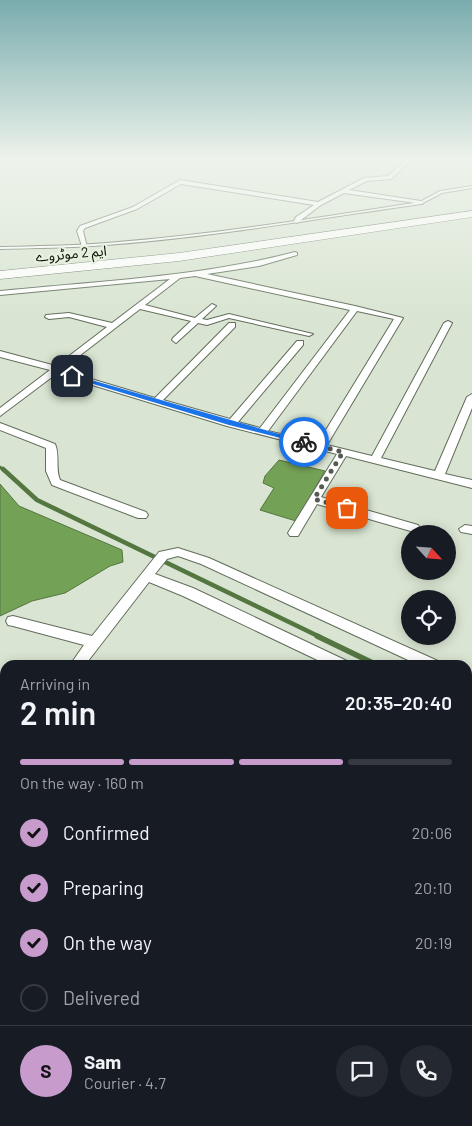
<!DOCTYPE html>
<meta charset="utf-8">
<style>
:root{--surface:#171b24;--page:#242831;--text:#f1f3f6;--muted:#9ea1a6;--line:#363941;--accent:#c79ccd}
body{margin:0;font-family:Barlow,"Noto Sans Arabic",sans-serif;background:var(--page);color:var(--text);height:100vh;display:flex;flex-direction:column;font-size:19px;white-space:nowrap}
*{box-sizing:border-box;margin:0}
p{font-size:16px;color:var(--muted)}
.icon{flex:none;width:28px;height:28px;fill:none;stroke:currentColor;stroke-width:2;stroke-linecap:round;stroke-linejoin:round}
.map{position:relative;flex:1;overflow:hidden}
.panel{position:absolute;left:0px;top:660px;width:472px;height:466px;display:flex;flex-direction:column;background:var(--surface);border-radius:15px 15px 0 0;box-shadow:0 2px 12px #0003}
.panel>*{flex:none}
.needle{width:32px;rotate:116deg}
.tools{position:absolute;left:401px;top:525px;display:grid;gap:10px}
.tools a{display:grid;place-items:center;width:55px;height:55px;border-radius:50%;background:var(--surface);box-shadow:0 2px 12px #0003;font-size:25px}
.pin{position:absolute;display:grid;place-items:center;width:42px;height:42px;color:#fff;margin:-21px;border-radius:10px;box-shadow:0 2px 8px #0006}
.courier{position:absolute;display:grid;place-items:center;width:50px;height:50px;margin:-25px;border:4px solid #1a73e8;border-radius:50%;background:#fff;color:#222;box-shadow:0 1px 6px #0007}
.overview em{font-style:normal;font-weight:600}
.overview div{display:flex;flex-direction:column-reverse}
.overview{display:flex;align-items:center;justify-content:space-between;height:85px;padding:0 20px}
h1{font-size:32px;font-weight:600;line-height:38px}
.bar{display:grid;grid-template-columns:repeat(4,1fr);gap:8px 5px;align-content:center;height:60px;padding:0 20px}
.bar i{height:6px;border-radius:4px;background:var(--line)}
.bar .current{background:var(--accent)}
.bar p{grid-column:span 4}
.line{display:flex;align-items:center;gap:12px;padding:0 20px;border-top:1px solid var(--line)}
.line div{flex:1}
.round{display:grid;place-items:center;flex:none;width:52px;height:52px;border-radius:26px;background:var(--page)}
ol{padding:0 20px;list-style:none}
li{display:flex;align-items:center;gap:15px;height:55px}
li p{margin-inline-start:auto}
li .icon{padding:5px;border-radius:50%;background:var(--accent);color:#111;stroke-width:4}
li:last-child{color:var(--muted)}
li i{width:28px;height:28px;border:2px solid var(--line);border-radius:50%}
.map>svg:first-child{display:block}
.water{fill:#73a156;stroke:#547640}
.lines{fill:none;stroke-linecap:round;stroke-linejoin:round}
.stream-far2{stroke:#547640;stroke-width:3}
.stream-far1{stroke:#547640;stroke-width:4.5}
.stream{stroke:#547640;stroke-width:5.5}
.lane-casing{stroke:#626d5c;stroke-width:2}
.street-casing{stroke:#626d5c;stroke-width:2}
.highway-casing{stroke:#626d5c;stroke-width:1}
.lane{fill:#fff;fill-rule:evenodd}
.street{fill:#fff;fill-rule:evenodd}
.highway{fill:#fff;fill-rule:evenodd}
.route{fill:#1a73e8}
.done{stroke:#545b51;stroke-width:5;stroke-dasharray:0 9}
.labels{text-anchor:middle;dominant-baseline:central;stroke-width:4.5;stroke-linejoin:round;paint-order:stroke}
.far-street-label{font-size:14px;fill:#0d110b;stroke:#e6f2df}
</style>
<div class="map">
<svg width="472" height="1126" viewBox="0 0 472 1126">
<rect width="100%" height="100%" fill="#d9e5d2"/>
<path class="water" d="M 279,460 L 325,471 L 296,521 L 260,510 L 274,488 L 263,483 L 265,476 Z
M 0,484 L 19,506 L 122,550 L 123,562 L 110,566 L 65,593 L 32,601 L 0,616 Z"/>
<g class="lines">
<path class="stream-far2" d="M 0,467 L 4,471"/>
<path class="stream-far1" d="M 3,469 L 37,500 L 320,637"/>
<path class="stream" d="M 317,636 L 377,665
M 468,709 L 472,711"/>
<g class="lane-casing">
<path id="lane" d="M 472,186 L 472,188 L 442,193 L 421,204 C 316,219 212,237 106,245 C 71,248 35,248 0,249 L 0,247 C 36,246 71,246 107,243 C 212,235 316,218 420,202 L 440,191 Z"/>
</g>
<g class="street-casing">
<path id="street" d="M 404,161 L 410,161 L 391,179 L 367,181 L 349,190 L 421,201 L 423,204 L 344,193 L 321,205 L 297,223 L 294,221 L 296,217 L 314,205 L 181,184 L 137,209 L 85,228 L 83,231 L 87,247 L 82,246 L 77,231 L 80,226 L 133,207 L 180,180 L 318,202 L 364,178 L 388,176 Z
M 295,252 L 297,253 L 297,255 L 259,266 L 207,274 L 355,306 L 403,318 L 327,445 L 372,456 L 444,323 L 448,321 L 452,323 L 381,458 L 435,471 L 467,397 L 472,394 L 472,408 L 445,474 L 472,480 L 472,488 L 346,456 L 321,497 L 418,525 L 420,528 L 418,531 L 414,532 L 317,504 L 298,536 L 290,536 L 288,533 L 337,454 L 227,426 L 56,374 L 0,416 L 0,408 L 50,370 L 0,357 L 0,351 L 56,366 L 107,327 L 69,317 L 49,319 L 45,317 L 46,315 L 69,313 L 112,323 L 170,279 L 0,295 L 0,291 C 99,281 199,277 295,252 ZM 195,276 L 350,310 L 260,428 L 238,422 L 303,345 L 303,341 L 297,341 L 230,419 L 163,400 L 235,327 L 235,323 L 229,323 L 155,398 L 61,370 L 140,309 L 191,321 L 173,338 L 172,340 L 176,343 L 198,323 L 207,325 L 229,318 L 309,336 L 313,334 L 229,314 L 207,320 L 202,319 L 216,306 L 212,304 L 195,318 L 145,305 L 180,278 ZM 357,311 L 394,319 L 318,443 L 268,431 Z
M 0,423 L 55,444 C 60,455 55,468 60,480 L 146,512 L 148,515 L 146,518 L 138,518 L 52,485 L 46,471 L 46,448 L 0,430 Z
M 465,525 L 472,526 L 472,534 L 461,532 L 459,529 Z
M 178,548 L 209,558 L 438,661 L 440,665 L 419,665 L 201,564 L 178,556 L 167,559 L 155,574 L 193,588 L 347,661 L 349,665 L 328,665 L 183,596 L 149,582 L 85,665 L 70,665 L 84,645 L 13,626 L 8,625 L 6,621 L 8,617 L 13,616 L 92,636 L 159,552 Z
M 0,676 L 5,677 L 5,689 L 0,688 Z
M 470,676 L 472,676 L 472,692 L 468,693 L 468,677 Z
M 468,718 L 472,719 L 472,735 L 468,733 Z
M 0,751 L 5,753 L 5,789 L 0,791 L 0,769 L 3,768 L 0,767 Z
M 0,846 L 5,847 L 5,865 L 0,864 Z
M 468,909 L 472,910 L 472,930 L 468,928 Z
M 0,984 L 5,986 L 5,1006 L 0,1004 Z
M 468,1101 L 472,1102 L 472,1124 L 463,1121 L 468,1121 Z
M 267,1121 L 289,1121 L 289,1126 L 267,1126 Z"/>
</g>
<g class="highway-casing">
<path id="highway" d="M 472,211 L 472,217 L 179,261 L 0,279 L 0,271 L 179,253 Z"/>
</g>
<use href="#lane" class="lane"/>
<use href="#street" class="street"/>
<use href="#highway" class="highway"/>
</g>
<linearGradient id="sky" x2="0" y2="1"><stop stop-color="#79acae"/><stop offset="0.5" stop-color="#eef3eb"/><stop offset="1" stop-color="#eef3eb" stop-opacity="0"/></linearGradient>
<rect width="472" height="319" fill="url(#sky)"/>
<path class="route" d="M 70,375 L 74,375 L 307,442 L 304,444 L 229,425 L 70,377 Z"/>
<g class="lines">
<path class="done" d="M 304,442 L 343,452 L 314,499 L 347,508"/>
</g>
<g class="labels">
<g class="far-street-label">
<text transform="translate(71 253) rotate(-5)">ایم 2 موٹروے</text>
</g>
</g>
</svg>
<div class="tools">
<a><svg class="needle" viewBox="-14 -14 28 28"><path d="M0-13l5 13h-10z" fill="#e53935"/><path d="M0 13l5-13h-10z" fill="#9ea1a6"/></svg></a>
<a><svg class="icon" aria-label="locate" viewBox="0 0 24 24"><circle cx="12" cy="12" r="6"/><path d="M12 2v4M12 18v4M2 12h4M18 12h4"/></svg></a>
</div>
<div class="pin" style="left:347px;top:508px;background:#ea580c"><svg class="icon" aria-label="bag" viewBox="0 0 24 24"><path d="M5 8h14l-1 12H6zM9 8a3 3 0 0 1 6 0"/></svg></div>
<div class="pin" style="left:72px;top:376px;background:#1f2937"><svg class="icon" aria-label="home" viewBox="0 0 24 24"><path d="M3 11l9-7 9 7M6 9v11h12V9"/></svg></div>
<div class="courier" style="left:304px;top:442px"><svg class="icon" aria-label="bike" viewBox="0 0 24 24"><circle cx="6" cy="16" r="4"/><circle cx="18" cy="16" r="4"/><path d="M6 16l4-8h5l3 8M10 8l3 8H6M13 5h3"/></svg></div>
<section class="panel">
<div class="overview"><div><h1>2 min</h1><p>Arriving in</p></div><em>20:35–20:40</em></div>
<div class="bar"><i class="current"></i><i class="current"></i><i class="current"></i><i></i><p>On the way · 160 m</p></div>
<ol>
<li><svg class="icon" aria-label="check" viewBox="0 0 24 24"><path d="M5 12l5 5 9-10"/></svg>Confirmed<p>20:06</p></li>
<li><svg class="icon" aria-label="check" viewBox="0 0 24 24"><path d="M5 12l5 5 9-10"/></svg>Preparing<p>20:10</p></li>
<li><svg class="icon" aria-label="check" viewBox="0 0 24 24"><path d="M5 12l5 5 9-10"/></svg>On the way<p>20:19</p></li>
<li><i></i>Delivered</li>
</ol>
<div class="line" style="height:90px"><b class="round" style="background:var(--accent);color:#111">S</b><div><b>Sam</b><p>Courier · 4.7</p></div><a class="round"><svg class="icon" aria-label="chat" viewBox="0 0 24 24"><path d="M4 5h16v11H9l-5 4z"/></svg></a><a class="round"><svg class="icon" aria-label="phone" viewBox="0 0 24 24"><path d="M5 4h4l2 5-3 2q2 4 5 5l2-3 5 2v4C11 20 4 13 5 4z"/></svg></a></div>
</section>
</div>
